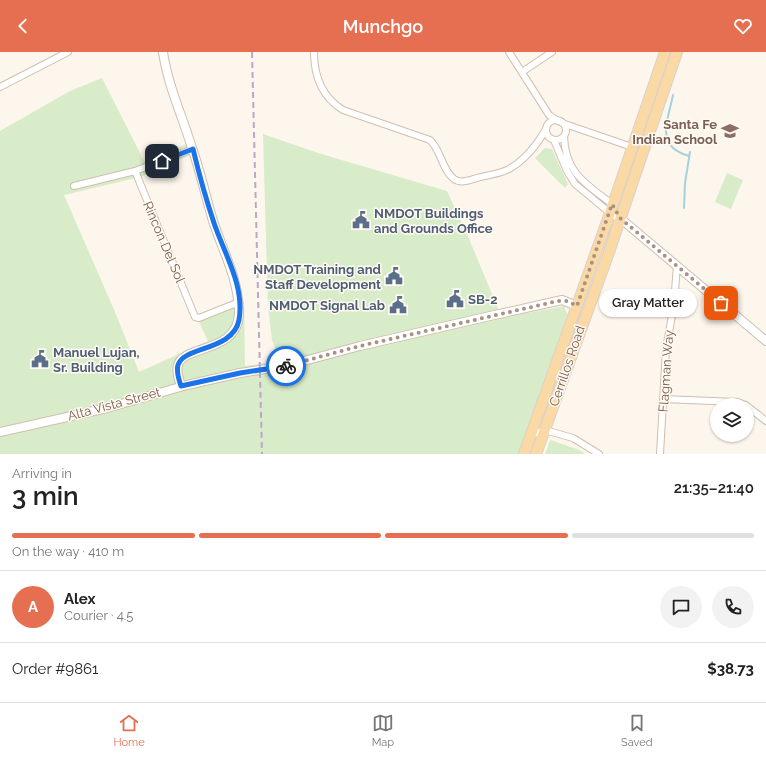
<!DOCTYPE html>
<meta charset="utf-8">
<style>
:root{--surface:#fff;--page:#f2f2f2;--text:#222;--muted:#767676;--line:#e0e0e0;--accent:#e76f51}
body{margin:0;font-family:Raleway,sans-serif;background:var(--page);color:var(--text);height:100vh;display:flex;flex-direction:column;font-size:15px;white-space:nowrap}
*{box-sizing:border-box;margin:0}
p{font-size:13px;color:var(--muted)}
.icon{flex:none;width:22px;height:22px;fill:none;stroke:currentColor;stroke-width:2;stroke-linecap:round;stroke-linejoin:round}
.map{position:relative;height:402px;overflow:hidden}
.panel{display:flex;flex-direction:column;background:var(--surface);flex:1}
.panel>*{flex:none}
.buttons{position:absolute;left:710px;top:346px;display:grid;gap:8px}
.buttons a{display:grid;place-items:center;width:44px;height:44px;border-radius:50%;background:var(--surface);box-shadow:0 1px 3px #0004;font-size:20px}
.pin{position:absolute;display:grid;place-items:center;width:34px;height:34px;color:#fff;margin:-17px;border-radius:8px;box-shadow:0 2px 6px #0006}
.courier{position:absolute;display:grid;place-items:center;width:40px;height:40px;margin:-20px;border:3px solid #1a73e8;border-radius:50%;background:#fff;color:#222;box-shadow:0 1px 5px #0007}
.bubble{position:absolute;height:28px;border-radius:14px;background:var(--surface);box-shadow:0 1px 3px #0004;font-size:13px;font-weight:600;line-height:28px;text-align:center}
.summary em{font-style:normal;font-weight:600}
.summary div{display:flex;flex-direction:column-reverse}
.summary{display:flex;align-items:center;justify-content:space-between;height:68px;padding:0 12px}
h1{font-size:26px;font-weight:600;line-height:30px}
.bar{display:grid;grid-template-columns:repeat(4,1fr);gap:6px 4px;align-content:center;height:48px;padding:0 12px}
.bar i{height:5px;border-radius:3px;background:var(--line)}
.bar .current{background:var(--accent)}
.bar p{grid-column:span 4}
.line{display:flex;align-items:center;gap:10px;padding:0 12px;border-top:1px solid var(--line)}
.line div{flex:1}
.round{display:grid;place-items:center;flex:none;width:42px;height:42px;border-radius:21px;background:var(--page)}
header{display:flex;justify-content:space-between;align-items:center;height:52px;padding:0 12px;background:var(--accent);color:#fff;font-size:18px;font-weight:600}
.tab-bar{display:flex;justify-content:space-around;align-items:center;height:56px;border-top:1px solid var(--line);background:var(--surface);font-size:11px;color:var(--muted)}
.tab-bar a{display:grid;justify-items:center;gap:2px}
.tab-bar .current{color:var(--accent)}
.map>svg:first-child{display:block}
.green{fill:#d8ecc9}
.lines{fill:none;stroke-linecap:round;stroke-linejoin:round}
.stream{stroke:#a5d3da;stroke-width:2}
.minor-casing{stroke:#d1beb0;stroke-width:8}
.tertiary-casing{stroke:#d1beb0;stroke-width:10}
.primary-casing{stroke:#dad1cd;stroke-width:12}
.minor{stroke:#fff;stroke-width:6}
.tertiary{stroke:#fff;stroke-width:8}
.primary{stroke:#fbd9a5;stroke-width:10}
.rail{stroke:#b9a8c9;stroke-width:2;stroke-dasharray:6 4;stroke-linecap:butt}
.done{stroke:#a89285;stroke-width:4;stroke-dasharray:0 7.2}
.route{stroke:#1a73e8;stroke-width:5}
.labels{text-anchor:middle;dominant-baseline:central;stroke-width:3;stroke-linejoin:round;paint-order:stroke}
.education-label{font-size:13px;font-weight:bold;fill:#785e54;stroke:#fffaf3;text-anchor:end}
.service-label{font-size:13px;font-weight:bold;fill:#4e5e75;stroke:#fffaf3;text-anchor:start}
.street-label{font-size:13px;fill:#7a5c4d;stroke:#fffaf3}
</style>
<header><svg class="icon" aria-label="back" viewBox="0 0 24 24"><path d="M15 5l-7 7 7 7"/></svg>Munchgo<svg class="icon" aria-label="heart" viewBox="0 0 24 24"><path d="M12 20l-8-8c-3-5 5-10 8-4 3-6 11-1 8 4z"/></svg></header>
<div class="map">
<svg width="766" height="402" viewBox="0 0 766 402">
<rect width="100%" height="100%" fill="#fdf6ec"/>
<path class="green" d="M 102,26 L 144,109 L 187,92 L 191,103 L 140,125 L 64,143 L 115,260 L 139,320 L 208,289 L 198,268 L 244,249 L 245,314 L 280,309 L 272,288 L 268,254 L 263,82 L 318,101 L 447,139 L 467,182 L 502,266 L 564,254 L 567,262 L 566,268 L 519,402 L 0,402 L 0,79 L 70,39 Z
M 545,96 L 552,97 L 568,132 L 565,136 L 535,106 Z
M 727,121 L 743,128 L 731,157 L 715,150 Z
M 550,388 L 580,398 L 585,402 L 545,402 Z"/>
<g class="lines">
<path class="stream" d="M 673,43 C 668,69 654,94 689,104
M 684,156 L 685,131 L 690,100"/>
<g class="minor-casing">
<path id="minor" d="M 314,0 C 314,24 322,45 343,58 L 430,88 C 441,98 442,118 454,127 C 461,132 470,128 477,126 C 487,123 500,122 509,117 C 525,108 538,91 546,77
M 509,0 L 549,63 L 558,69
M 522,20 L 552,0
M 0,35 L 68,0
M546 78a10 10 0 1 1 20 0a10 10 0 1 1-20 0Z
M 562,71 L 632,95
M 564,84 C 565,121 586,132 612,152
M 554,88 L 567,119 L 575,132 L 610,161
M 135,119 L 195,265 L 199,266 L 239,250
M 74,134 L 135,119 L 193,97
M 663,347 L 737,350 L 746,353
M 747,354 L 766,369
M 531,383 L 545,378 L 573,386 L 599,402
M 660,402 L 666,297 L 674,252 L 677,213"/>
</g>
<g class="tertiary-casing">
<path id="tertiary" d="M 163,0 C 168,34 182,63 192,96 C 201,121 206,147 214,172 C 224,201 238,227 239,259 C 240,302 184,292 178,313 C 176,320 179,328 181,334
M 610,161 L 620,166 L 766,289
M 0,380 L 107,356 L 187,333 L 240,321 L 285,314 L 360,294 L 490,264 L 562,248 L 577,254"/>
</g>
<g class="primary-casing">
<path id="primary" d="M 524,402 L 610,161 L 665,0
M 536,402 L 607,206 L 677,0"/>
</g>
<use href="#minor" class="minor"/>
<use href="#tertiary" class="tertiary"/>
<use href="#primary" class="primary"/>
<path class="rail" d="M 252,0 L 262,402"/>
</g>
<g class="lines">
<path class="done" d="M 286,314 L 360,294 L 558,249 L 568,249 L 577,254 L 612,152 L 620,166 L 721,251"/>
<path class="route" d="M 162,109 L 193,97 C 199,122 206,147 214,171 C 224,201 245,234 239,268 C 233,299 184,294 178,313 C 176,320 179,328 181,334 L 240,321 L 286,314"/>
</g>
<defs>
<g id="school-bare" transform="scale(1.38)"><path d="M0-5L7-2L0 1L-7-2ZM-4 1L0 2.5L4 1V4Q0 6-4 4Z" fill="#8d6e63" stroke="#fffaf3" stroke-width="2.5" paint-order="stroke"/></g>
<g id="civic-bare" transform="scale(1.38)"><path d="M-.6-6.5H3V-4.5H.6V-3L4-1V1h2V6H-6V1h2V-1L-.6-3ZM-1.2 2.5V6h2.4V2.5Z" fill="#5c6f8a" stroke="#fffaf3" stroke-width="2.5" paint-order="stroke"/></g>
</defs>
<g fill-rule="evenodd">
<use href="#school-bare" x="730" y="79"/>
<use href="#civic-bare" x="361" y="168"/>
<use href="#civic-bare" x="394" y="224"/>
<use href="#civic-bare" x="455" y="247"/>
<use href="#civic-bare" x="398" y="253"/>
<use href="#civic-bare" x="40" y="307"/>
</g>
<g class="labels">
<g class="education-label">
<text x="717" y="72">Santa Fe<tspan x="717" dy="15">Indian School</tspan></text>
</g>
<g class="service-label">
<text x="374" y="161">NMDOT Buildings<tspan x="374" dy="15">and Grounds Office</tspan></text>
<text x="381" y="217" text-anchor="end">NMDOT Training and<tspan x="381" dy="15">Staff Development</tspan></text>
<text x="468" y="247">SB-2</text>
<text x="385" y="253" text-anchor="end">NMDOT Signal Lab</text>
<text x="53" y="300">Manuel Lujan,<tspan x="53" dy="15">Sr. Building</tspan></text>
</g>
<g class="street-label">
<text transform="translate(164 190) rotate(67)">Rincon Del Sol</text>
<text transform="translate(567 314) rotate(-71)">Cerrillos Road</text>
<text transform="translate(666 319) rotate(-86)">Flagman Way</text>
<text transform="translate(114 352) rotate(-15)">Alta Vista Street</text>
</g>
</g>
</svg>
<div class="buttons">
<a><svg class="icon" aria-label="layers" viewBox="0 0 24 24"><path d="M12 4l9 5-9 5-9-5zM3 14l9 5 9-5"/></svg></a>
</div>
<div class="pin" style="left:721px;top:251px;background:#ea580c"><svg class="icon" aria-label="bag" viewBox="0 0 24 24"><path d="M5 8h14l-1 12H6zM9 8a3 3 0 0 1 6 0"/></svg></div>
<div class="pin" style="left:162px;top:109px;background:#1f2937"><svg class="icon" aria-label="home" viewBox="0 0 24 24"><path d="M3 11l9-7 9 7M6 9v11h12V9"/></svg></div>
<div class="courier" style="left:286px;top:314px"><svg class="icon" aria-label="bike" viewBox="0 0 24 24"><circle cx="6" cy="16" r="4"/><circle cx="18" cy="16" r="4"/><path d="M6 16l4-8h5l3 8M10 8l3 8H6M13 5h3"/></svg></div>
<div class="bubble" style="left:599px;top:237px;width:98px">Gray Matter</div>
</div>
<section class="panel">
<div class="summary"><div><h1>3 min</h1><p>Arriving in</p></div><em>21:35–21:40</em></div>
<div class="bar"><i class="current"></i><i class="current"></i><i class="current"></i><i></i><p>On the way · 410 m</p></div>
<div class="line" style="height:72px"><b class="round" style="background:var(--accent);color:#fff">A</b><div><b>Alex</b><p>Courier · 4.5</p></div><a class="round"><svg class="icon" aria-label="chat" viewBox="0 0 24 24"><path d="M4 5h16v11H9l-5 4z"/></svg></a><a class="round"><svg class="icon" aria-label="phone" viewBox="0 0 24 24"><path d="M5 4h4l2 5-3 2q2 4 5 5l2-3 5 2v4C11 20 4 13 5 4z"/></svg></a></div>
<div class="line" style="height:52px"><div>Order #9861</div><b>$38.73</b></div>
</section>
<nav class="tab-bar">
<a class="current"><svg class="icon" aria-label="home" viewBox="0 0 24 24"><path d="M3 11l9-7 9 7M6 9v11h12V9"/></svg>Home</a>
<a><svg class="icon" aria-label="map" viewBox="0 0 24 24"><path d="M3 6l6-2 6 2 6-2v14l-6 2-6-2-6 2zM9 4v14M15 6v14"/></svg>Map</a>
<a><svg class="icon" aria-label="saved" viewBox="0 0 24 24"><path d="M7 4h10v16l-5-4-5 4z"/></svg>Saved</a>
</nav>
